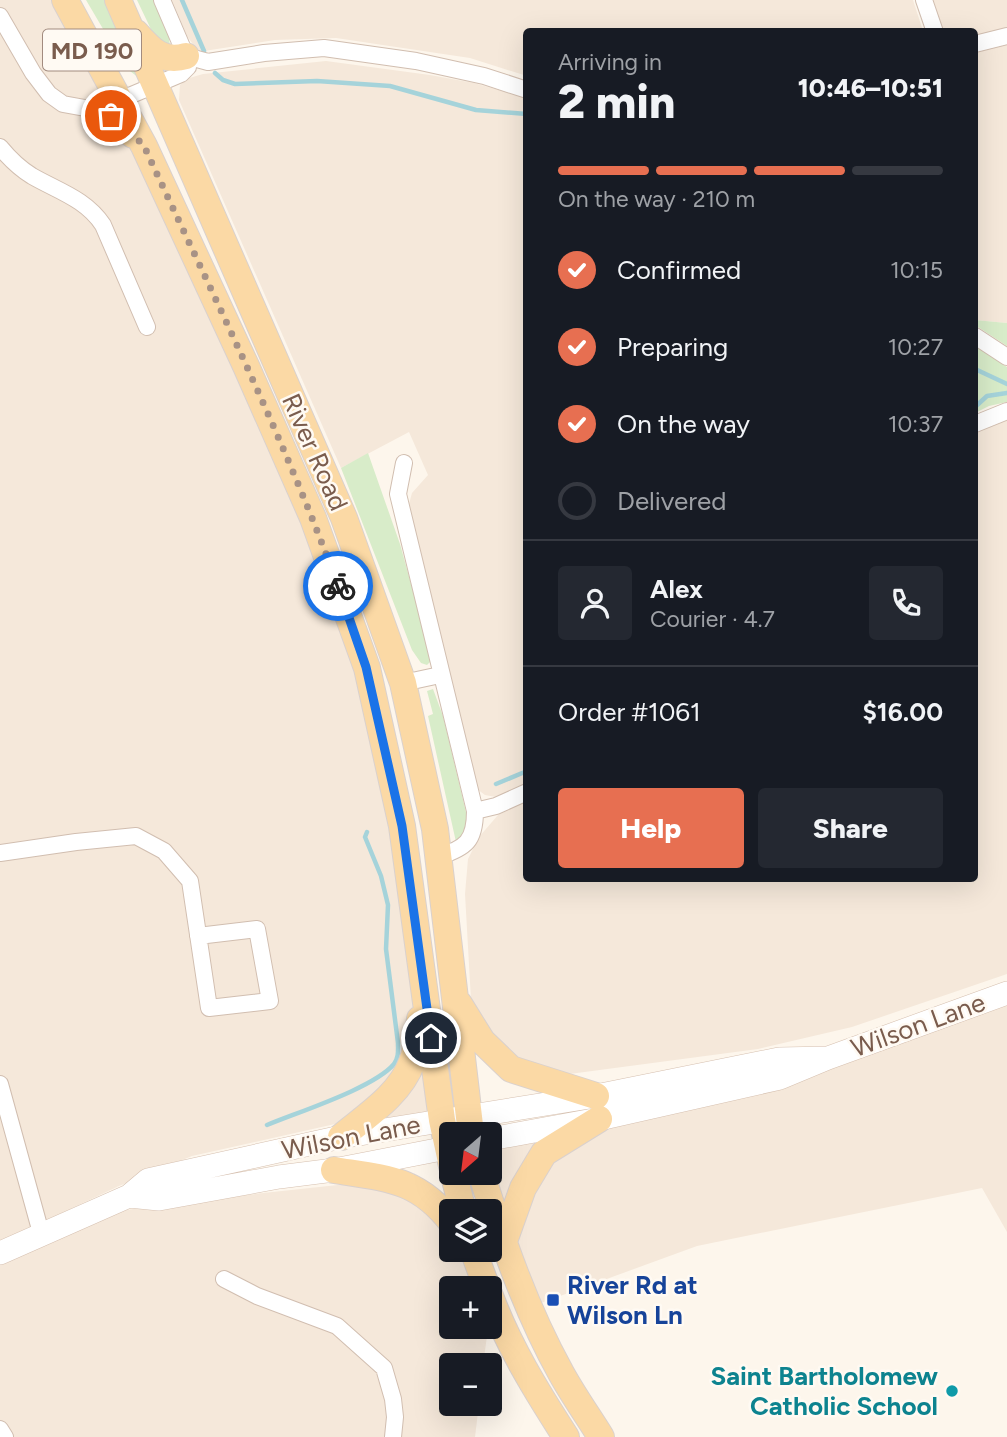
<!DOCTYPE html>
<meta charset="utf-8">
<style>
:root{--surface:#171b24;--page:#242831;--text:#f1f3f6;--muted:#9ea1a6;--line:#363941;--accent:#e76f51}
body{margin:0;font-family:Figtree,sans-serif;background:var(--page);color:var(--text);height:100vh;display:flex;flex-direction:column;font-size:26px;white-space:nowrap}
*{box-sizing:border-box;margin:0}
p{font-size:23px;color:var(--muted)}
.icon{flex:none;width:38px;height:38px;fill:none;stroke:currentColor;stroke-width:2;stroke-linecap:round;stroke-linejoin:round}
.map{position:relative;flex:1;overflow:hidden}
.panel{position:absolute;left:523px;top:28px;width:455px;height:854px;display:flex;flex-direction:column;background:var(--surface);border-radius:7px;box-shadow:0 7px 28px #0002}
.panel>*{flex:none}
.needle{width:46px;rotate:208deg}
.fabs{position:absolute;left:439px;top:1122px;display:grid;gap:14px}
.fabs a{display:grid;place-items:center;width:63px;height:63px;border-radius:7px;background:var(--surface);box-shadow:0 7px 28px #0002;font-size:35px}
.pin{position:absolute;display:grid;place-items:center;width:60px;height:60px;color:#fff;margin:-30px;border:4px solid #fff;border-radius:50%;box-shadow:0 2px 7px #0007}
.courier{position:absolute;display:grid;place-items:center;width:70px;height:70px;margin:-35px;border:5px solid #1a73e8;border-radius:50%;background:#fff;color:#222;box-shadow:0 2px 9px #0007}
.summary em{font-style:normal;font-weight:800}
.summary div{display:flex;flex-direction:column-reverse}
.summary{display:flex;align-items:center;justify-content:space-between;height:119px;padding:0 35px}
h1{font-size:46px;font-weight:800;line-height:52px}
.bar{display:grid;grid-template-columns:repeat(4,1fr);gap:10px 7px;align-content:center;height:84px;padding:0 35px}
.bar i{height:9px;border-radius:5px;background:var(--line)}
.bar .current{background:var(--accent)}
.bar p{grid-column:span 4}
.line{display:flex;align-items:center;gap:18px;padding:0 35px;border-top:2px solid var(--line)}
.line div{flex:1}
.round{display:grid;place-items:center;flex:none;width:74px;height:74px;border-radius:7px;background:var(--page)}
ol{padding:0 35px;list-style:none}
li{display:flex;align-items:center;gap:21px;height:77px}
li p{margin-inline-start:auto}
li .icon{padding:7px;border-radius:50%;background:var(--accent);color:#fff;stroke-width:4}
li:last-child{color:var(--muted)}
li i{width:38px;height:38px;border:4px solid var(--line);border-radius:50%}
.action{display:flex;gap:14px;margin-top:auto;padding:14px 35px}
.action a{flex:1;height:80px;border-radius:7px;background:var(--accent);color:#fff;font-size:28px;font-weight:800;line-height:80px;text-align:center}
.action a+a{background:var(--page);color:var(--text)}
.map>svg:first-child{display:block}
.residential{fill:#f5e8da}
.green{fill:#d8ecc9}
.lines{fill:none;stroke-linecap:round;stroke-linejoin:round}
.stream{stroke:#a5d3da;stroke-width:4.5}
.minor-casing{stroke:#d1beb0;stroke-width:18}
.secondary-casing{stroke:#d6c0b0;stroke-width:24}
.primary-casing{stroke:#dad1cd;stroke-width:28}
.minor{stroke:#fff;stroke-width:16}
.secondary{stroke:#fff;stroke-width:23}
.primary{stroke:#fbd9a5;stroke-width:26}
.done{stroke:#a89285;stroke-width:7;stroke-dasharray:0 12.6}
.route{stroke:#1a73e8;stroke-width:9}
.transit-dot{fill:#1a4fb4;stroke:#fffaf3;stroke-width:2.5}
.culture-dot{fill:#0f9aa8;stroke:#fffaf3;stroke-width:2.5}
.labels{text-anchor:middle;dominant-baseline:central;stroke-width:5;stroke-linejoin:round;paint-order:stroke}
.shield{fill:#fffaf3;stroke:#a28b7f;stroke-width:2}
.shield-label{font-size:24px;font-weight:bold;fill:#7a5c4d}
.street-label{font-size:26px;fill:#7a5c4d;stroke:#fffaf3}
.transit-label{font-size:26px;font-weight:bold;fill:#164399;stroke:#fffaf3;text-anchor:start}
.culture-label{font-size:26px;font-weight:bold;fill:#0d838f;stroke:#fffaf3;text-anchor:end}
</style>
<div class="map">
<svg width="1007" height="1437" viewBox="0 0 1007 1437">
<rect width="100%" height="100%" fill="#fdf6ec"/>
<path class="residential" d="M 0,0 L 65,0 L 100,64 L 367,667 L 442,1120 L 420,1124 L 335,1124 L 192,1156 L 119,1186 L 0,1242 Z
M 172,0 L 913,0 L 923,31 L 527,32 L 527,76 L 470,58 L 336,38 L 275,40 L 204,51 L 197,50 L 187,36 Z
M 931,0 L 1007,0 L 1007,323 L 975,320 L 975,32 L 941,31 Z
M 326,61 L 430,75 L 474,83 L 527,98 L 527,786 L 496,797 L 485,795 L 477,789 L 407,511 L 412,493 L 428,475 L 409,432 L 341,468 L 179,100 L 180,85 L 186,79 L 203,74 Z
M 1007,415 L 1007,974 L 852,1027 L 758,1049 L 562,1075 L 505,1054 L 471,1000 L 465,894 L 468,859 L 479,837 L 498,815 L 527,799 L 527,878 L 975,878 L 975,428 Z
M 1007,993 L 1007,1232 L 982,1188 L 697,1246 L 530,1307 L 490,1172 L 490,1134 L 474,1134 L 470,1117 L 496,1137 L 599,1119 Z
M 347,1184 L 404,1191 L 451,1235 L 452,1250 L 458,1250 L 473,1288 L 452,1288 L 452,1326 L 487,1327 L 488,1329 L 483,1365 L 452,1365 L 452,1404 L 479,1404 L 475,1437 L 0,1437 L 0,1262 L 109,1213 L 163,1204 Z"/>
<path class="green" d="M 86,0 L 107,0 L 139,78 L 126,68 Z
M 137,0 L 154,0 L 169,37 L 170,48 L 157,42 Z
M 975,320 L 1007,323 L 1007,346 L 975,325 Z
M 975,345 L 1007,367 L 1007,402 L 989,406 L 975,413 Z
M 368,453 L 400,544 L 431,656 L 431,661 L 427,665 L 421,663 L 412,650 L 341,468 Z
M 433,689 L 443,716 L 466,812 L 466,827 L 461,840 L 456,842 L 428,716 L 433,714 L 427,691 Z"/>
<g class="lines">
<path class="stream" d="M 182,0 L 204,51
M 215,73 L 223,80 L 235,84 L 317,81 L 390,86 L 476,110 L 527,114
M 975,369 L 1007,384
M 975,407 L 987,396 L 1007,393
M 496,784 L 527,771
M 267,1125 C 298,1112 374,1088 394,1064 C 399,1057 398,1050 398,1043 L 386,949 L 388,905 L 381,876 L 365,837 L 367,832"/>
<g class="minor-casing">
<path id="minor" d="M 924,0 L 935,32
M 0,16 L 33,73 L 49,94 L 63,104 L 96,110 L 181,74 L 188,67 L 186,56 L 162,0
M 975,44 L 1007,36
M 186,56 L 208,62 L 264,53 L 324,48 L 416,61 L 484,76 L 527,90
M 0,147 C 9,158 19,168 32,176 C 58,191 86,199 103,225 L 147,327
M 975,336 L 1007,357
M 975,424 L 1007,411
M 404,463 L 398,494 L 475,811 C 475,841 466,848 438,857
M 403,683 L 440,675
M 475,811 L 496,806 L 527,792
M 0,853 L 76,842 L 136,836 L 164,851 L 190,881 L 209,1008 L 270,1001 L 257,929 L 198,936
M 0,1084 L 41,1233
M 224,1279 L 257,1296 L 337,1326 L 384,1368 L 393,1399 L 395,1417 L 393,1437
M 0,1429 L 5,1437"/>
</g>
<g class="secondary-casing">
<path id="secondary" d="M 490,1139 L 599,1119 L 780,1078 L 828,1058 L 1007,993
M 129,1196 L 159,1199 L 279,1177 L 334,1170 L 452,1147
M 0,1253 L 129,1196 L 148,1180 L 341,1137 L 596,1096 L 779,1059 L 828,1058"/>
</g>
<g class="primary-casing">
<path id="primary" d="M 65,0 L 144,146 L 246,366 L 313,518 L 367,668 L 402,826 L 442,1120 L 452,1166
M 118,0 L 344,518 L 403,683 L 435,829 L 471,1134
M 136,33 C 151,50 163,63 186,56
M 96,110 L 111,116 L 133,135
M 459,1004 L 482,1041 L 511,1069 L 596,1096
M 341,1137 C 366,1116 400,1095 412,1062 C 417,1049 418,1033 420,1019
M 334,1170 C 385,1178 418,1178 452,1223
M 453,1172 L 463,1211
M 481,1172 C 502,1241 526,1310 561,1373 C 573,1395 588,1416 601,1437
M 503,1244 L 523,1188 L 544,1153 L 599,1119
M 473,1250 L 487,1288
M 490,1296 C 509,1347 537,1392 566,1437"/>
</g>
<use href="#minor" class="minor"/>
<use href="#secondary" class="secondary"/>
<use href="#primary" class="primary"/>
</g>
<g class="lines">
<path class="done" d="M 111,116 L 125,126 L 144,146 C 211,291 283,435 338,586"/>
<path class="route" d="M 338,586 L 366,667 L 402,826 L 431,1038"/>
</g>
<rect class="transit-dot" x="546" y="1293" width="14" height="14" rx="3.5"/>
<circle class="culture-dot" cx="952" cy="1391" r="7"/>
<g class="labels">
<rect class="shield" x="43" y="29.5" width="98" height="41" rx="5"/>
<g class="shield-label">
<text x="92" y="50">MD 190</text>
</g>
<g class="street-label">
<text transform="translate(315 452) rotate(66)">River Road</text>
<text transform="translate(918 1025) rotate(-20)">Wilson Lane</text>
<text transform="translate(351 1137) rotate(-11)">Wilson Lane</text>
</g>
<g class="transit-label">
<text x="567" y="1285">River Rd at<tspan x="567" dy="30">Wilson Ln</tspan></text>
</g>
<g class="culture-label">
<text x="938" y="1376">Saint Bartholomew<tspan x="938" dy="30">Catholic School</tspan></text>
</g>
</g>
</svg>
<div class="fabs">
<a><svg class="needle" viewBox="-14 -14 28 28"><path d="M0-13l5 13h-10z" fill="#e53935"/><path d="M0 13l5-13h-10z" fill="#9ea1a6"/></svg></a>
<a><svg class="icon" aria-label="layers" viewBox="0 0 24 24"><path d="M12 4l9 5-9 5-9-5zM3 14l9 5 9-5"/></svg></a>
<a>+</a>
<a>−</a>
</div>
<div class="pin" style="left:111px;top:116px;background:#ea580c"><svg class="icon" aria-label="bag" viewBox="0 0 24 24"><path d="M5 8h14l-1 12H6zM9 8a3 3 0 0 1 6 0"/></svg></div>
<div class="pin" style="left:431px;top:1038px;background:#1f2937"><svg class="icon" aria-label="home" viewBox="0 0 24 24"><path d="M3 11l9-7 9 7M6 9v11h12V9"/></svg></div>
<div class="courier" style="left:338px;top:586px"><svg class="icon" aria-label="bike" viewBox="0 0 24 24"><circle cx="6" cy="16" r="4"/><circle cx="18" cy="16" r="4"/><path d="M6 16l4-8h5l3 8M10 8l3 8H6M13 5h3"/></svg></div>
<section class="panel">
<div class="summary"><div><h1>2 min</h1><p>Arriving in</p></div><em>10:46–10:51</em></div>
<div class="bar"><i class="current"></i><i class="current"></i><i class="current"></i><i></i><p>On the way · 210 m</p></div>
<ol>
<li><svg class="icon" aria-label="check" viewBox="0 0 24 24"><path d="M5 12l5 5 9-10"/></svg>Confirmed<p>10:15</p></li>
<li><svg class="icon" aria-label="check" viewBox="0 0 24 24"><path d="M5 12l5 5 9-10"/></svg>Preparing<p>10:27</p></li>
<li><svg class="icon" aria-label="check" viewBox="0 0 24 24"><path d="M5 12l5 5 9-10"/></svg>On the way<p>10:37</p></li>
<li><i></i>Delivered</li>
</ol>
<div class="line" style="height:126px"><a class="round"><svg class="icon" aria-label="person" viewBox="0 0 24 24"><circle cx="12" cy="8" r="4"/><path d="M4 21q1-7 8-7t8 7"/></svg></a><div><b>Alex</b><p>Courier · 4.7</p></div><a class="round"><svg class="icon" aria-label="phone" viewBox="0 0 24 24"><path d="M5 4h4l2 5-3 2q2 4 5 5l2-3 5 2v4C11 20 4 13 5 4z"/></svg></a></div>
<div class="line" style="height:91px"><div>Order #1061</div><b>$16.00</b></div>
<div class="action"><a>Help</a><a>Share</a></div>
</section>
</div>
